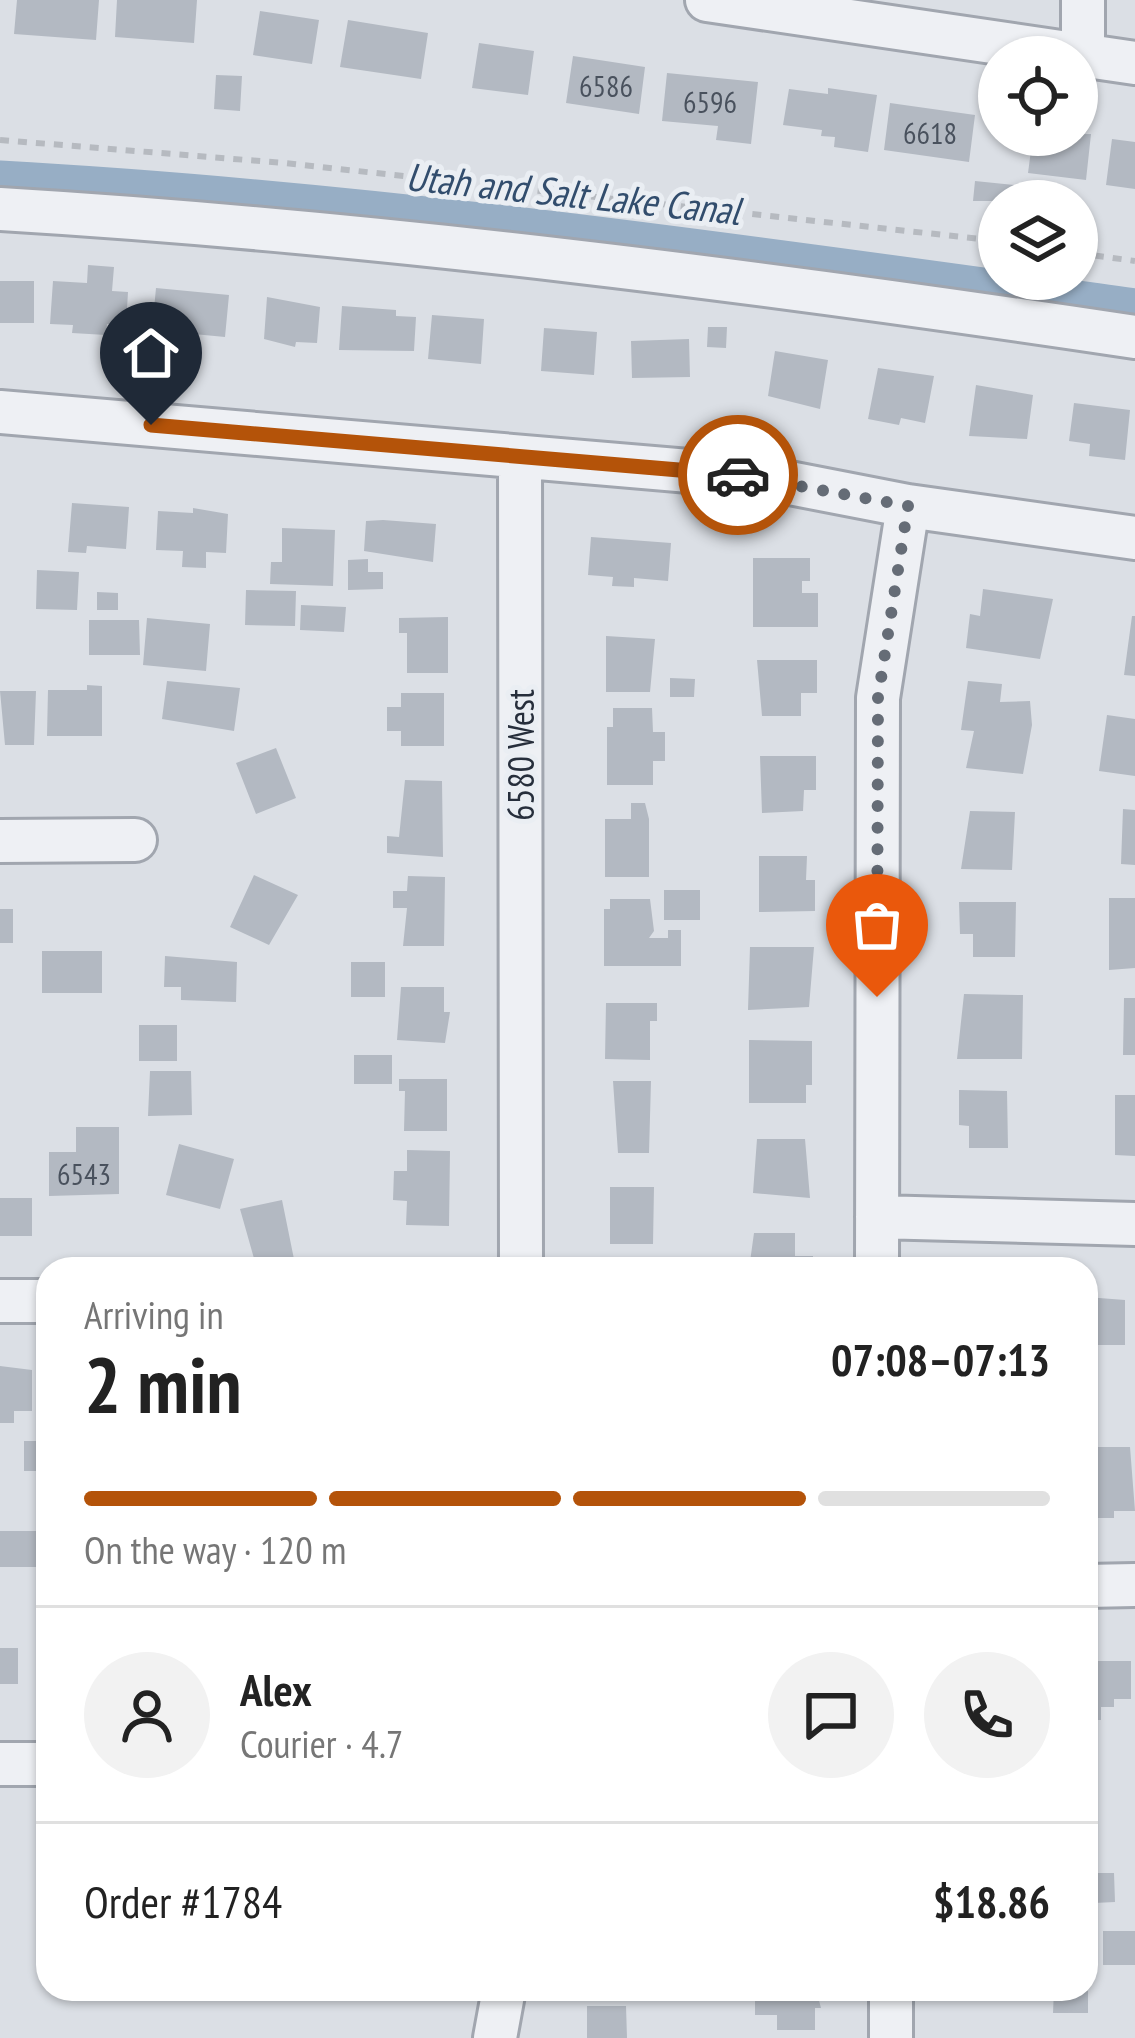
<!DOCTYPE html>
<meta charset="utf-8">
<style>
:root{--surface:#fff;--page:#f2f2f2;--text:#222;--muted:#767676;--line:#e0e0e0;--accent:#b45309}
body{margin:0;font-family:"PT Sans Narrow",sans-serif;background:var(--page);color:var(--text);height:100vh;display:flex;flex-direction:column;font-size:45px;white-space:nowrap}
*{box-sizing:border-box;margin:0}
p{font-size:39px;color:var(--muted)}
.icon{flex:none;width:66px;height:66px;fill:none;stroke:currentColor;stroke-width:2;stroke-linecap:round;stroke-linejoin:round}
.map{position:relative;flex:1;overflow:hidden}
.panel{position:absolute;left:36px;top:1257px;width:1062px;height:744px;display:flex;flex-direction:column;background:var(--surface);border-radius:36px;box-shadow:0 3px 9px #0004}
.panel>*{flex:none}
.tools{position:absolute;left:978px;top:36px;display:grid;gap:24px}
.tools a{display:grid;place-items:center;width:120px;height:120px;border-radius:50%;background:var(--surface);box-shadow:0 3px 9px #0004;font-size:60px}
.pin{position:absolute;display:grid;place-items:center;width:102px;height:102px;color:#fff;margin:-123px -51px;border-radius:50% 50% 50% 0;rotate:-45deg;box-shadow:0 0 12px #0007}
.pin .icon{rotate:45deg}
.courier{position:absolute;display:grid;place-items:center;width:120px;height:120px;margin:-60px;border:9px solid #b45309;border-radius:50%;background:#fff;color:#222;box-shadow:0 3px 15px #0007}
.overview em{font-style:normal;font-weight:700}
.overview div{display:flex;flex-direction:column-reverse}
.overview{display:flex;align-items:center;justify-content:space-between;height:204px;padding:0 48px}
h1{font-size:78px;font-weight:700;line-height:90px}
.bar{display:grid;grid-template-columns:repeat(4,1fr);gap:18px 12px;align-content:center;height:144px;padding:0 48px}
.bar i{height:15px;border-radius:9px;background:var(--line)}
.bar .on{background:var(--accent)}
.bar p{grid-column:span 4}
.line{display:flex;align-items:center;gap:30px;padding:0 48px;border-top:3px solid var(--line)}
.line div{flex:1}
.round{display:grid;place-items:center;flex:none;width:126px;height:126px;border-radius:63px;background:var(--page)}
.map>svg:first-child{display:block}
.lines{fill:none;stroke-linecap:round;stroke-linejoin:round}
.canal{stroke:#97aec5;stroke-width:33}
.building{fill:#b3b9c2}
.minor-casing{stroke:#a1a6af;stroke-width:48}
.path{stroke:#b6bac0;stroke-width:6;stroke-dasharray:9 9;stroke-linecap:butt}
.minor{stroke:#eef0f4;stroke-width:42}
.done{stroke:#656c76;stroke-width:12;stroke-dasharray:0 21.6}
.route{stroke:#b45309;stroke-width:15}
.labels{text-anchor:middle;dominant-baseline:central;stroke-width:10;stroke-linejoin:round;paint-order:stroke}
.number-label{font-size:30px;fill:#49515d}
.street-label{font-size:36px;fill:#262e3b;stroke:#eaeef3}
.water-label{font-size:39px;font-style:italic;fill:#324d6d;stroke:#eaeef3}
</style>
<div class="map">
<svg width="1135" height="2038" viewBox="0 0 1135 2038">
<rect width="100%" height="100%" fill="#dbdfe5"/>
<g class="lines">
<path class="canal" d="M 0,177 C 380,198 758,253 1135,305"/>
</g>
<path class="building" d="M 17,0 L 99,0 L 96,40 L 14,34 Z
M 117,0 L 197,0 L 194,43 L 115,37 Z
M 260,11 L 319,20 L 312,64 L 253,55 Z
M 348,20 L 428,33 L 421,79 L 340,67 Z
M 479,43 L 534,51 L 528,95 L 472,88 Z
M 573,56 L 645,67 L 639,114 L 566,103 Z
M 667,73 L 758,82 L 751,144 L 716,140 L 718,126 L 662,121 Z
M 216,75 L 242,76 L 240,111 L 214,109 Z
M 828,88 L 877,95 L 868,152 L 834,147 L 835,137 L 821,136 L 822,130 L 783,125 L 789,89 L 828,94 Z
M 890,103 L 975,115 L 969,162 L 884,150 Z
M 1091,134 L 1086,180 L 1028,173 L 1033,135 Z
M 1112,139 L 1135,142 L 1135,189 L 1106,185 Z
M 975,181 L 1014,185 L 1012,201 L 973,201 Z
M 88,265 L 114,267 L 112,291 L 128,292 L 126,325 L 107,324 L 106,335 L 72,333 L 73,325 L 50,324 L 53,281 L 87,283 Z
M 0,281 L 34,281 L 34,323 L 0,323 Z
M 156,288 L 229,295 L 225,337 L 152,330 Z
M 267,297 L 320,307 L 317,343 L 296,342 L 295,347 L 264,339 Z
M 342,306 L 396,310 L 396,316 L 416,317 L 414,351 L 339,350 Z
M 432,315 L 484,319 L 481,364 L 428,359 Z
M 708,327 L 727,327 L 726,348 L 707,347 Z
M 544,328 L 597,332 L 594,375 L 541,371 Z
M 689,339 L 690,377 L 632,378 L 631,341 Z
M 775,351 L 828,360 L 820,409 L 768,396 Z
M 878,368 L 934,376 L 925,423 L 901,418 L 899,425 L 868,419 Z
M 976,385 L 1033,395 L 1027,439 L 969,436 Z
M 1074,403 L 1130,410 L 1125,460 L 1089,456 L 1090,444 L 1069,441 Z
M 72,503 L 129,507 L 126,549 L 87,546 L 86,553 L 68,552 Z
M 193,508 L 228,514 L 226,553 L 206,552 L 206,568 L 182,567 L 183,551 L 156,550 L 158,511 L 193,513 Z
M 383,520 L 436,524 L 433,562 L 364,551 L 366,521 Z
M 282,528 L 335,530 L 333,586 L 270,584 L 271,562 L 282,562 Z
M 591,537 L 671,543 L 668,581 L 634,578 L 634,587 L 612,586 L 613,577 L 588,575 Z
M 753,558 L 810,558 L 810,581 L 802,581 L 802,593 L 818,593 L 818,627 L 753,627 Z
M 368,559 L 368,572 L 383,572 L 383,589 L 348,590 L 348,560 Z
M 37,570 L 79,572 L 77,610 L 36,609 Z
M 983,589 L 1053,599 L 1040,659 L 966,648 L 970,614 L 980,616 Z
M 246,590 L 296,591 L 295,626 L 245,625 Z
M 97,592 L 118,593 L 118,610 L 97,610 Z
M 301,605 L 346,607 L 344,632 L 300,630 Z
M 1132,616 L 1135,616 L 1135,676 L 1124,675 Z
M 448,617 L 448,673 L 407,673 L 407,633 L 399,633 L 399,618 Z
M 147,618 L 210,624 L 206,671 L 143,665 Z
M 89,620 L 139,620 L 140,655 L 89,655 Z
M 606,636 L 655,639 L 650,692 L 606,692 Z
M 757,660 L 817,660 L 817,693 L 801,693 L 801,716 L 762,716 Z
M 670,678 L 695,679 L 694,697 L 670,697 Z
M 167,681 L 240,688 L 234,731 L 162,719 Z
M 968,681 L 1002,684 L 1000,702 L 1030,701 L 1032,725 L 1023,774 L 966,768 L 974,731 L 961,730 Z
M 87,685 L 102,686 L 102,736 L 47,736 L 48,690 L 87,690 Z
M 0,691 L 36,691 L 34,745 L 5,745 Z
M 401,693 L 444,693 L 444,746 L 401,746 L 401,731 L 387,731 L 387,707 L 401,707 Z
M 613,708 L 652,708 L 653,732 L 665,732 L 665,761 L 653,761 L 653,785 L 607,785 L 607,727 L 613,727 Z
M 1107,715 L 1135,719 L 1135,776 L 1099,771 Z
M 276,748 L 296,798 L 256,814 L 236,763 Z
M 760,756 L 816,756 L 816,790 L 804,790 L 803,811 L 762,813 Z
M 405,780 L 442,781 L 443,857 L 387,853 L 387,836 L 399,837 Z
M 631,803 L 645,803 L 649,819 L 649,877 L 605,877 L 605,819 L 631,819 Z
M 1123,809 L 1135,810 L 1135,865 L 1121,864 Z
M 970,811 L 1015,812 L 1012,870 L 961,869 Z
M 759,856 L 807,856 L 806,880 L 815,880 L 815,911 L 759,912 Z
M 254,875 L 298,895 L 269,945 L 230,927 Z
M 408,876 L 445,877 L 444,946 L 403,946 L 407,908 L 393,908 L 393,891 L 407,891 Z
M 664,890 L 700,890 L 700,920 L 664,920 Z
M 1109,898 L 1135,898 L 1135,968 L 1109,970 Z
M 610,899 L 650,899 L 654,931 L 649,938 L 668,938 L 668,930 L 681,930 L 681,966 L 604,966 L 604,909 L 610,909 Z
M 959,902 L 1016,902 L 1015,957 L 973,957 L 973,934 L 960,934 Z
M 0,909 L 13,909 L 13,943 L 0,943 Z
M 750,947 L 814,947 L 809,1007 L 748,1010 Z
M 42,951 L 102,951 L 102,993 L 42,993 Z
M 165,956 L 237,962 L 236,1002 L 181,1000 L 181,987 L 164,987 Z
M 351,962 L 385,962 L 385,997 L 351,997 Z
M 401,987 L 444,987 L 444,1012 L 450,1012 L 445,1043 L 397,1040 Z
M 964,994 L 1023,995 L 1022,1059 L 957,1059 Z
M 1124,998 L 1135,998 L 1135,1055 L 1123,1055 Z
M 606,1003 L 657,1003 L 657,1021 L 650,1021 L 650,1060 L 605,1059 Z
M 139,1025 L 177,1025 L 177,1061 L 139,1061 Z
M 749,1040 L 812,1041 L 812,1085 L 806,1085 L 806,1103 L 749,1103 Z
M 354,1055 L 392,1055 L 392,1084 L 354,1084 Z
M 150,1071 L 191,1071 L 192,1115 L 148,1116 Z
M 399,1079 L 447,1079 L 447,1131 L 404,1131 L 405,1091 L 399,1091 Z
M 613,1081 L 651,1081 L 649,1153 L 618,1153 Z
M 959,1090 L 1007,1091 L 1008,1148 L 969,1148 L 969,1126 L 959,1125 Z
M 1115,1095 L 1135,1095 L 1135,1156 L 1115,1155 Z
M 76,1127 L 119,1127 L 119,1194 L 49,1196 L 49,1152 L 76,1152 Z
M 757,1139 L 805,1139 L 810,1198 L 753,1193 Z
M 179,1144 L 234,1159 L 220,1209 L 166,1195 Z
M 407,1150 L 450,1151 L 449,1226 L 406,1225 L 407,1201 L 393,1200 L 394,1171 L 407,1171 Z
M 610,1187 L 654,1187 L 653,1244 L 610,1244 Z
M 0,1198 L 32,1198 L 32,1236 L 0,1236 Z
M 282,1200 L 296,1269 L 257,1269 L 240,1209 Z
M 754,1233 L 795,1233 L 795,1256 L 813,1256 L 813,1269 L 749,1269 Z
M 408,1260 L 453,1260 L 453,1269 L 402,1269 Z
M 1086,1297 L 1125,1300 L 1125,1345 L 1086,1345 Z
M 0,1366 L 32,1370 L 32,1411 L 14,1411 L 14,1423 L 0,1423 Z
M 24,1441 L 38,1441 L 37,1471 L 24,1471 Z
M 1086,1447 L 1130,1447 L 1135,1511 L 1114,1511 L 1114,1518 L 1086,1518 Z
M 0,1531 L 39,1531 L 39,1567 L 0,1567 Z
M 0,1648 L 18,1648 L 18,1684 L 0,1684 Z
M 1086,1661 L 1131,1661 L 1131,1699 L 1114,1699 L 1114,1707 L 1101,1707 L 1101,1720 L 1086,1720 Z
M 1093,1873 L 1114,1873 L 1115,1902 L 1094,1903 Z
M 1103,1931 L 1135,1931 L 1135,1965 L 1103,1965 Z
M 755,1989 L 816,1989 L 821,2008 L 815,2008 L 815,2030 L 777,2030 L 777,2015 L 755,2015 Z
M 1054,1989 L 1088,1989 L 1088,2013 L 1053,2013 Z
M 587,2006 L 626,2006 L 627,2038 L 587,2038 Z"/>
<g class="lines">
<g class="minor-casing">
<path id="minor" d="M 707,0 L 1135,63
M 1083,0 L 1083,55
M 0,209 C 379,232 759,281 1135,337
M 0,412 L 759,477 L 908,506 L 1135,538
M 520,458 L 521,1269
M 0,841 L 135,840
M 877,1217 L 1135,1224
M 877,1269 L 878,698 L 908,506
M 0,1301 L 48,1301
M 1086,1586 L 1135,1585
M 0,1764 L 48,1764
M 891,1989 L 891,2038
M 495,2038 L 504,1989"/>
</g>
<path class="path" d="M 0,140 L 284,163 L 999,241
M 1077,253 L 1135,261"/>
<use href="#minor" class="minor"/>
</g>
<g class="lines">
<path class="done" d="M 738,475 L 908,506 L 878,698 L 877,997"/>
<path class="route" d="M 151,425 L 738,475"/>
</g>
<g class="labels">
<g class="number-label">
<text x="606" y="85">6586</text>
<text x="710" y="101">6596</text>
<text x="930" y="132">6618</text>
<text x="84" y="1173">6543</text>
</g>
<g class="street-label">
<text transform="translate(520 755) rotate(-90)">6580 West</text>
</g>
<g class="water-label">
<text transform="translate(573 193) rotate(6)">Utah and Salt Lake Canal</text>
</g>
</g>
</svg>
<div class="tools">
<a><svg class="icon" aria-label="locate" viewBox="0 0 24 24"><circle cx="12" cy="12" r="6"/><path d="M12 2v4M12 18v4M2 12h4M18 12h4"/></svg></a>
<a><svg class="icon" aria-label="layers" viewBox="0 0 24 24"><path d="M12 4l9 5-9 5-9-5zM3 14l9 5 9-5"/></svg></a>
</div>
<div class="pin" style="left:877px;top:997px;background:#ea580c"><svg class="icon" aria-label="bag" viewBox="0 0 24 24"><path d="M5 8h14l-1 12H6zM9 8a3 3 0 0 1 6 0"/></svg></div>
<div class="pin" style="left:151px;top:425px;background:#1f2937"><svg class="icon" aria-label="home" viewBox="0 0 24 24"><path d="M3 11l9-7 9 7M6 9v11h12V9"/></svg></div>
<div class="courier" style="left:738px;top:475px"><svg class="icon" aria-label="car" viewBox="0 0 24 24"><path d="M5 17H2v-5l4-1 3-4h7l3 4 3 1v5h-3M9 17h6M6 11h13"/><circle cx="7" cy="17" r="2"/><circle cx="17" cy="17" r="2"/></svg></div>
<section class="panel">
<div class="overview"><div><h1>2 min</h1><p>Arriving in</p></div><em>07:08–07:13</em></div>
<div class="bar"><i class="on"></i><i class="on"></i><i class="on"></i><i></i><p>On the way · 120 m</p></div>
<div class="line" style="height:216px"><a class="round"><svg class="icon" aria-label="person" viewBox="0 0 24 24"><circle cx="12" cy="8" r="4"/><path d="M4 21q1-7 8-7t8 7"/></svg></a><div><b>Alex</b><p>Courier · 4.7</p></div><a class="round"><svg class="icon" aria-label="chat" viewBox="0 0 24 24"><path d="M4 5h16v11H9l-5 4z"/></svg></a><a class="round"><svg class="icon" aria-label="phone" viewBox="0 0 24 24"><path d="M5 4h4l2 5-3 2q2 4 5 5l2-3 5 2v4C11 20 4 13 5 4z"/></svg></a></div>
<div class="line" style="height:156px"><div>Order #1784</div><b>$18.86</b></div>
</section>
</div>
